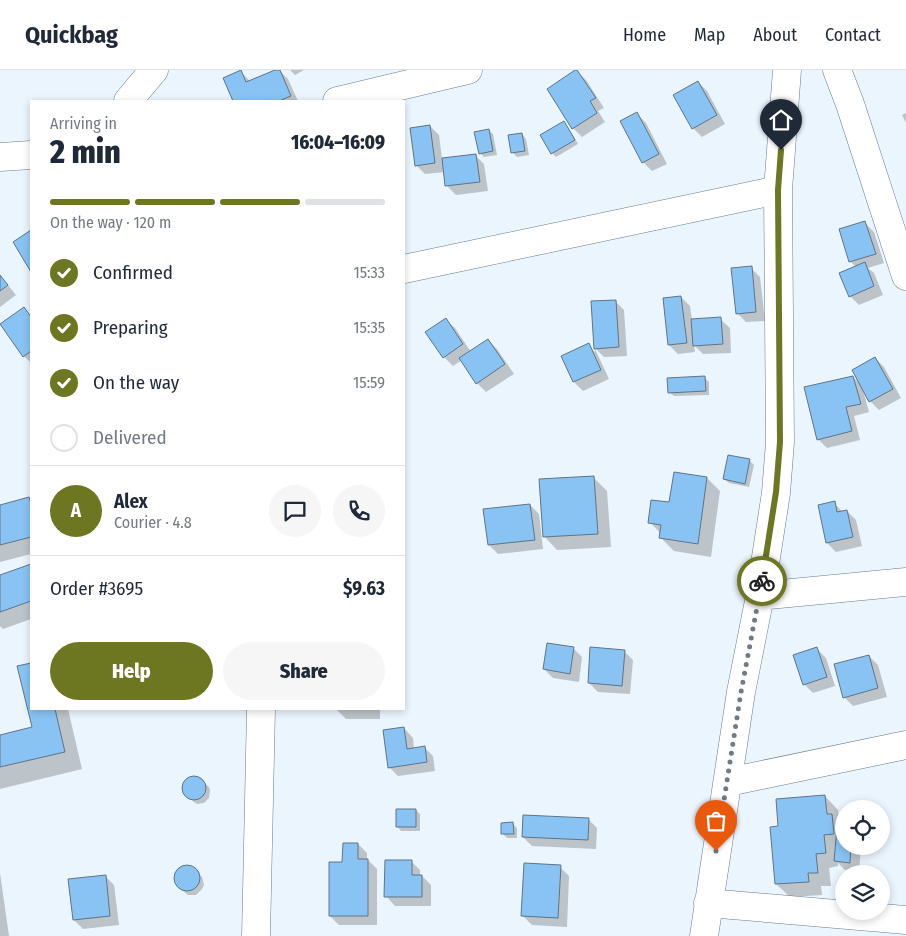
<!DOCTYPE html>
<meta charset="utf-8">
<style>
:root{--surface:#fff;--page:#f6f6f7;--text:#1f2937;--muted:#747a83;--line:#e0e1e3;--accent:#6d7721}
body{margin:0;font-family:"Fira Sans Condensed",sans-serif;background:var(--page);color:var(--text);height:100vh;display:flex;flex-direction:column;font-size:19px;white-space:nowrap}
*{box-sizing:border-box;margin:0}
p{font-size:16px;color:var(--muted)}
.icon{flex:none;width:28px;height:28px;fill:none;stroke:currentColor;stroke-width:2;stroke-linecap:round;stroke-linejoin:round}
.map{position:relative;flex:1;overflow:hidden}
.details{position:absolute;left:30px;top:30px;width:375px;height:610px;display:flex;flex-direction:column;background:var(--surface);border-radius:0px;box-shadow:0 2px 8px #0003}
.details>*{flex:none}
.controls{position:absolute;left:835px;top:730px;display:grid;gap:10px}
.controls a{display:grid;place-items:center;width:55px;height:55px;border-radius:50%;background:var(--surface);box-shadow:0 2px 8px #0003;font-size:25px}
.pin{position:absolute;display:grid;place-items:center;width:42px;height:42px;color:#fff;margin:-51px -21px;border-radius:50% 50% 50% 0;rotate:-45deg;box-shadow:0 0 5px #0007}
.pin .icon{rotate:45deg}
.courier{position:absolute;display:grid;place-items:center;width:50px;height:50px;margin:-25px;border:4px solid #6d7721;border-radius:50%;background:#fff;color:#222;box-shadow:0 1px 6px #0007}
.overview em{font-style:normal;font-weight:800}
.overview div{display:flex;flex-direction:column-reverse}
.overview{display:flex;align-items:center;justify-content:space-between;height:85px;padding:0 20px}
h1{font-size:32px;font-weight:800;line-height:38px}
.bar{display:grid;grid-template-columns:repeat(4,1fr);gap:8px 5px;align-content:center;height:60px;padding:0 20px}
.bar i{height:6px;border-radius:4px;background:var(--line)}
.bar .current{background:var(--accent)}
.bar p{grid-column:span 4}
.line{display:flex;align-items:center;gap:12px;padding:0 20px;border-top:1px solid var(--line)}
.line div{flex:1}
.round{display:grid;place-items:center;flex:none;width:52px;height:52px;border-radius:26px;background:var(--page)}
ol{padding:0 20px;list-style:none}
li{display:flex;align-items:center;gap:15px;height:55px}
li p{margin-inline-start:auto}
li .icon{padding:5px;border-radius:50%;background:var(--accent);color:#fff;stroke-width:4}
li:last-child{color:var(--muted)}
li i{width:28px;height:28px;border:2px solid var(--line);border-radius:50%}
.button{display:flex;gap:10px;margin-top:auto;padding:10px 20px}
.button a{flex:1;height:58px;border-radius:30px;background:var(--accent);color:#fff;font-size:20px;font-weight:800;line-height:58px;text-align:center}
.button a+a{background:var(--page);color:var(--text)}
header{display:flex;align-items:center;gap:30px;box-sizing:border-box;height:70px;padding:0 25px;background:var(--surface);border-bottom:1px solid var(--line)}
header strong{font-size:24px}
nav{display:flex;gap:28px;margin-inline-start:auto;font-size:18px}
.map>svg:first-child{display:block}
.shadow{fill:#0003}
.building{fill:#89c3f4;stroke:#5e7486}
.lines{fill:none;stroke-linecap:round;stroke-linejoin:round}
.minor-casing{stroke:#667c8f;stroke-width:29}
.minor{stroke:#fff;stroke-width:28}
.done{stroke:#727b84;stroke-width:5;stroke-dasharray:0 9}
.route{stroke:#6d7721;stroke-width:6}
</style>
<header>
<strong>Quickbag</strong>
<nav><a>Home</a><a>Map</a><a>About</a><a>Contact</a></nav>
</header>
<div class="map">
<svg width="906" height="866" viewBox="0 0 906 866">
<rect width="100%" height="100%" fill="#ebf5fd"/>
<path class="shadow" d="M 279,0 L 288,9 L 298,31 L 234,31 L 225,8 L 241,2 L 251,12 Z
M 290,0 L 304,0 L 295,5 Z
M 577,1 L 586,10 L 604,38 L 598,41 L 605,52 L 582,67 L 573,58 Z
M 698,12 L 707,21 L 725,54 L 702,67 L 693,58 Z
M 906,43 L 906,53 L 902,45 Z
M 637,44 L 646,53 L 667,94 L 652,101 L 643,92 Z
M 564,53 L 568,57 L 578,74 L 556,87 L 552,83 Z
M 430,56 L 439,65 L 442,89 L 475,85 L 484,94 L 488,121 L 456,125 L 447,116 L 445,102 L 425,104 L 416,95 Z
M 489,60 L 493,64 L 497,85 L 484,87 L 480,83 Z
M 522,64 L 526,69 L 529,85 L 517,87 L 513,83 Z
M 865,153 L 874,162 L 884,193 L 868,198 L 874,203 L 883,225 L 859,235 L 850,226 L 856,197 L 850,191 Z
M 751,198 L 760,207 L 765,251 L 746,252 L 737,243 Z
M 0,205 L 16,225 L 0,237 Z
M 681,227 L 690,236 L 692,250 L 720,249 L 730,258 L 731,283 L 703,284 L 694,275 L 695,282 L 678,284 L 669,275 Z
M 615,231 L 624,240 L 627,286 L 604,287 L 595,278 Z
M 24,238 L 31,246 L 31,293 L 24,286 Z
M 446,250 L 455,258 L 471,282 L 488,270 L 497,279 L 514,304 L 486,322 L 477,313 L 462,290 L 453,296 L 444,287 Z
M 588,275 L 595,282 L 595,279 L 609,309 L 583,321 L 574,312 Z
M 875,288 L 884,297 L 901,328 L 879,340 L 870,331 L 863,320 L 869,342 L 854,346 L 860,370 L 827,378 L 818,369 L 853,307 L 860,314 Z
M 705,308 L 709,312 L 709,325 L 674,326 L 669,322 Z
M 749,390 L 754,395 L 749,417 L 729,413 L 724,409 Z
M 594,408 L 607,421 L 611,477 L 557,480 L 544,466 Z
M 707,408 L 720,421 L 711,487 L 674,481 L 661,468 L 661,464 L 650,452 L 670,434 Z
M 29,429 L 31,431 L 31,484 L 0,492 L 0,436 Z
M 834,433 L 843,442 L 847,441 L 856,450 L 862,476 L 836,482 L 827,473 Z
M 530,435 L 539,444 L 543,479 L 498,484 L 489,475 Z
M 31,495 L 31,549 L 3,559 L 0,556 L 0,507 Z
M 573,578 L 582,587 L 579,612 L 553,608 L 544,599 Z
M 817,579 L 826,588 L 835,616 L 813,623 L 804,614 Z
M 624,581 L 633,590 L 630,624 L 598,622 L 589,613 Z
M 869,586 L 878,595 L 887,627 L 853,636 L 844,627 Z
M 31,594 L 31,639 L 68,639 L 82,699 L 0,719 L 0,666 L 33,658 L 19,597 Z
M 336,639 L 380,639 L 380,649 L 346,649 Z
M 404,658 L 413,668 L 414,679 L 424,677 L 433,686 L 435,701 L 398,706 L 389,697 Z
M 191,707 L 198,707 L 209,717 L 210,720 L 209,728 L 204,733 L 197,734 L 194,732 L 184,722 L 184,714 L 185,711 Z
M 825,726 L 838,740 L 844,776 L 861,776 L 859,801 L 845,800 L 838,793 L 838,796 L 829,798 L 831,816 L 821,816 L 822,825 L 790,827 L 776,814 L 780,757 Z
M 416,740 L 420,744 L 420,761 L 401,761 L 397,756 Z
M 588,749 L 597,758 L 596,779 L 532,776 L 523,767 Z
M 513,754 L 517,758 L 517,768 L 507,768 L 503,764 Z
M 358,774 L 367,783 L 367,789 L 377,799 L 377,855 L 339,855 L 330,846 L 344,794 Z
M 411,791 L 420,800 L 420,806 L 422,806 L 431,815 L 431,836 L 395,836 L 386,826 Z
M 184,796 L 192,797 L 202,807 L 204,815 L 202,819 L 196,825 L 188,825 L 176,815 L 174,807 L 177,800 Z
M 560,797 L 569,806 L 567,857 L 532,855 L 523,846 Z
M 0,803 L 9,866 L 0,866 Z
M 105,806 L 114,815 L 119,855 L 83,859 L 74,850 Z"/>
<path class="building" d="M 241,0 L 246,12 L 275,0 L 280,0 L 291,26 L 279,31 L 233,31 L 223,8 Z
M 575,0 L 577,0 L 596,28 L 590,31 L 597,43 L 572,59 L 547,19 Z
M 698,11 L 717,45 L 692,59 L 673,25 Z
M 637,42 L 659,84 L 642,93 L 620,51 Z
M 564,51 L 575,70 L 551,84 L 540,65 Z
M 430,55 L 435,93 L 415,96 L 410,58 Z
M 489,59 L 493,81 L 479,84 L 474,62 Z
M 522,63 L 525,81 L 511,83 L 508,65 Z
M 476,84 L 480,112 L 445,116 L 442,88 Z
M 865,151 L 876,184 L 849,192 L 839,159 Z
M 31,160 L 31,202 L 13,172 Z
M 865,192 L 874,216 L 849,227 L 839,203 Z
M 752,196 L 756,242 L 736,244 L 731,198 Z
M 0,205 L 8,215 L 0,221 Z
M 681,226 L 687,273 L 668,275 L 663,228 Z
M 616,230 L 619,277 L 594,279 L 591,231 Z
M 24,237 L 31,247 L 31,281 L 23,287 L 0,254 Z
M 721,247 L 723,274 L 693,276 L 691,249 Z
M 446,248 L 463,274 L 443,288 L 425,262 Z
M 488,269 L 505,294 L 476,314 L 459,288 Z
M 589,273 L 601,300 L 573,312 L 561,286 Z
M 875,287 L 893,319 L 869,332 L 852,300 Z
M 705,306 L 706,321 L 668,323 L 667,308 Z
M 853,306 L 861,334 L 846,337 L 852,361 L 817,370 L 804,317 Z
M 728,385 L 750,389 L 745,414 L 723,409 Z
M 674,402 L 707,407 L 698,474 L 659,468 L 661,455 L 648,453 L 651,430 L 669,432 Z
M 594,406 L 598,464 L 543,467 L 539,409 Z
M 29,427 L 31,434 L 31,467 L 0,475 L 0,435 Z
M 835,431 L 837,442 L 847,440 L 853,467 L 826,473 L 818,435 Z
M 530,434 L 535,470 L 488,475 L 483,439 Z
M 31,494 L 31,531 L 0,542 L 0,505 Z
M 547,573 L 574,577 L 570,604 L 543,599 Z
M 590,577 L 625,580 L 622,616 L 588,613 Z
M 817,577 L 827,607 L 803,615 L 793,585 Z
M 869,585 L 878,618 L 843,628 L 834,594 Z
M 31,593 L 31,639 L 55,639 L 65,682 L 0,697 L 0,665 L 32,657 L 17,596 Z
M 404,657 L 407,679 L 425,676 L 427,692 L 388,698 L 383,660 Z
M182 718a12 12 0 1 1 24 0a12 12 0 1 1-24 0Z
M 825,725 L 827,744 L 832,744 L 834,764 L 824,765 L 826,783 L 816,784 L 818,803 L 808,803 L 809,812 L 775,814 L 770,757 L 778,756 L 776,729 Z
M 396,739 L 416,739 L 416,757 L 396,757 Z
M 523,745 L 589,748 L 588,770 L 522,767 Z
M 838,746 L 844,747 L 844,776 L 851,776 L 850,793 L 834,791 Z
M 513,752 L 514,764 L 501,764 L 501,753 Z
M 343,773 L 358,773 L 358,789 L 368,789 L 368,846 L 329,846 L 329,792 L 342,792 Z
M 385,790 L 412,790 L 412,805 L 422,805 L 422,827 L 384,827 Z
M 524,793 L 561,795 L 558,848 L 521,846 Z
M174 808a13 13 0 1 1 26 0a13 13 0 1 1-26 0Z
M 106,805 L 110,846 L 73,850 L 68,809 Z"/>
<g class="lines">
<g class="minor-casing">
<path id="minor" d="M 837,0 L 850,34 L 906,206
M 128,31 L 154,0
M 337,31 L 468,0
M 0,87 L 31,85
M 404,199 L 778,120
M 760,526 L 906,512
M 728,712 L 906,675
M 708,833 L 906,850
M 256,866 L 261,639
M 704,866 L 741,622 L 760,526 L 776,423 L 780,372 L 778,120 L 787,0"/>
</g>
<use href="#minor" class="minor"/>
</g>
<g class="lines">
<path class="done" d="M 716,781 L 741,622 L 762,511"/>
<path class="route" d="M 762,511 L 776,422 L 780,372 L 778,120 L 781,80"/>
</g>
</svg>
<div class="controls">
<a><svg class="icon" aria-label="locate" viewBox="0 0 24 24"><circle cx="12" cy="12" r="6"/><path d="M12 2v4M12 18v4M2 12h4M18 12h4"/></svg></a>
<a><svg class="icon" aria-label="layers" viewBox="0 0 24 24"><path d="M12 4l9 5-9 5-9-5zM3 14l9 5 9-5"/></svg></a>
</div>
<div class="pin" style="left:716px;top:781px;background:#ea580c"><svg class="icon" aria-label="bag" viewBox="0 0 24 24"><path d="M5 8h14l-1 12H6zM9 8a3 3 0 0 1 6 0"/></svg></div>
<div class="pin" style="left:781px;top:80px;background:#1f2937"><svg class="icon" aria-label="home" viewBox="0 0 24 24"><path d="M3 11l9-7 9 7M6 9v11h12V9"/></svg></div>
<div class="courier" style="left:762px;top:511px"><svg class="icon" aria-label="bike" viewBox="0 0 24 24"><circle cx="6" cy="16" r="4"/><circle cx="18" cy="16" r="4"/><path d="M6 16l4-8h5l3 8M10 8l3 8H6M13 5h3"/></svg></div>
<section class="details">
<div class="overview"><div><h1>2 min</h1><p>Arriving in</p></div><em>16:04–16:09</em></div>
<div class="bar"><i class="current"></i><i class="current"></i><i class="current"></i><i></i><p>On the way · 120 m</p></div>
<ol>
<li><svg class="icon" aria-label="check" viewBox="0 0 24 24"><path d="M5 12l5 5 9-10"/></svg>Confirmed<p>15:33</p></li>
<li><svg class="icon" aria-label="check" viewBox="0 0 24 24"><path d="M5 12l5 5 9-10"/></svg>Preparing<p>15:35</p></li>
<li><svg class="icon" aria-label="check" viewBox="0 0 24 24"><path d="M5 12l5 5 9-10"/></svg>On the way<p>15:59</p></li>
<li><i></i>Delivered</li>
</ol>
<div class="line" style="height:90px"><b class="round" style="background:var(--accent);color:#fff">A</b><div><b>Alex</b><p>Courier · 4.8</p></div><a class="round"><svg class="icon" aria-label="chat" viewBox="0 0 24 24"><path d="M4 5h16v11H9l-5 4z"/></svg></a><a class="round"><svg class="icon" aria-label="phone" viewBox="0 0 24 24"><path d="M5 4h4l2 5-3 2q2 4 5 5l2-3 5 2v4C11 20 4 13 5 4z"/></svg></a></div>
<div class="line" style="height:65px"><div>Order #3695</div><b>$9.63</b></div>
<div class="button"><a>Help</a><a>Share</a></div>
</section>
</div>
